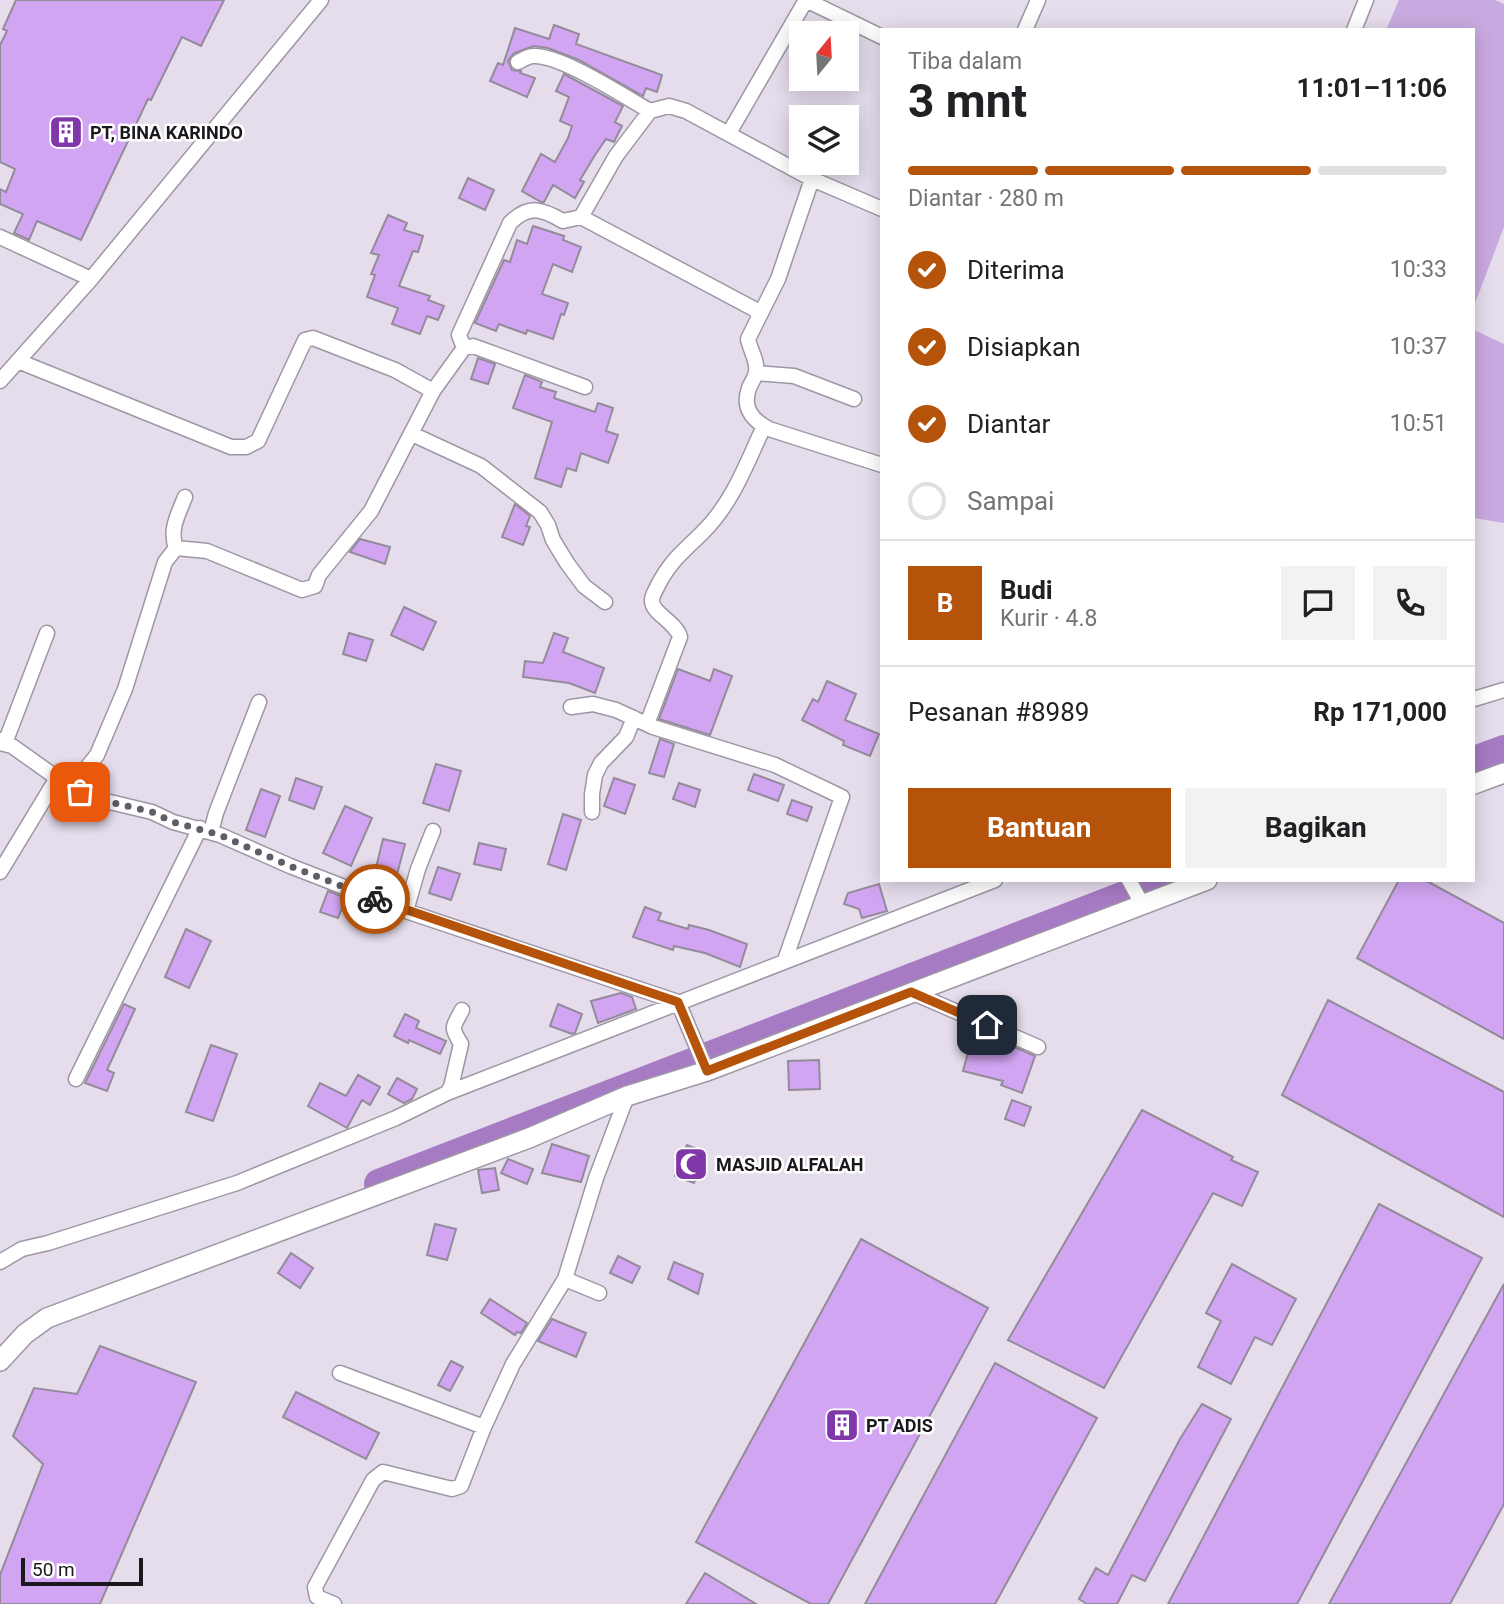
<!DOCTYPE html>
<html lang="id">
<meta charset="utf-8">
<style>
:root{--surface:#fff;--page:#f2f2f2;--text:#202124;--muted:#757577;--line:#e0e0e0;--accent:#b45309}
body{margin:0;font-family:Roboto,sans-serif;background:var(--page);color:var(--text);height:100vh;display:flex;flex-direction:column;font-size:26px;white-space:nowrap}
*{box-sizing:border-box;margin:0}
p{font-size:23px;color:var(--muted)}
.icon{flex:none;width:38px;height:38px;fill:none;stroke:currentColor;stroke-width:2;stroke-linecap:round;stroke-linejoin:round}
.map{position:relative;flex:1;overflow:hidden}
.side{position:absolute;left:880px;top:28px;width:595px;height:854px;display:flex;flex-direction:column;background:var(--surface);border-radius:0px;box-shadow:0 4px 18px #0003}
.side>*{flex:none}
.needle{width:46px;rotate:18deg}
.fabs{position:absolute;left:789px;top:21px;display:grid;gap:14px}
.fabs a{display:grid;place-items:center;width:70px;height:70px;border-radius:0px;background:var(--surface);box-shadow:0 4px 18px #0003;font-size:35px}
.scale{position:absolute;left:21px;bottom:18px;width:122px;box-sizing:border-box;padding-left:7px;border:4px solid #1a171d;border-top:0;font-size:19px;line-height:24px;white-space:nowrap;color:#1a171d;-webkit-text-stroke:5px #fff;paint-order:stroke}
.pin{position:absolute;display:grid;place-items:center;width:60px;height:60px;color:#fff;margin:-30px;border-radius:14px;box-shadow:0 4px 10px #0006}
.courier{position:absolute;display:grid;place-items:center;width:70px;height:70px;margin:-35px;border:5px solid #b45309;border-radius:50%;background:#fff;color:#222;box-shadow:0 2px 9px #0007}
.overview em{font-style:normal;font-weight:700}
.overview div{display:flex;flex-direction:column-reverse}
.overview{display:flex;align-items:center;justify-content:space-between;height:119px;padding:0 28px}
h1{font-size:46px;font-weight:700;line-height:52px}
.bar{display:grid;grid-template-columns:repeat(4,1fr);gap:10px 7px;align-content:center;height:84px;padding:0 28px}
.bar i{height:9px;border-radius:5px;background:var(--line)}
.bar .current{background:var(--accent)}
.bar p{grid-column:span 4}
.line{display:flex;align-items:center;gap:18px;padding:0 28px;border-top:2px solid var(--line)}
.line div{flex:1}
.round{display:grid;place-items:center;flex:none;width:74px;height:74px;border-radius:0px;background:var(--page)}
ol{padding:0 28px;list-style:none}
li{display:flex;align-items:center;gap:21px;height:77px}
li p{margin-inline-start:auto}
li .icon{padding:7px;border-radius:50%;background:var(--accent);color:#fff;stroke-width:4}
li:last-child{color:var(--muted)}
li i{width:38px;height:38px;border:4px solid var(--line);border-radius:50%}
.button{display:flex;gap:14px;margin-top:auto;padding:14px 28px}
.button a{flex:1;height:80px;border-radius:0px;background:var(--accent);color:#fff;font-size:28px;font-weight:700;line-height:80px;text-align:center}
.button a+a{background:var(--page);color:var(--text)}
.map>svg:first-child{display:block}
.green{fill:#c9aae0}
.lines{fill:none;stroke-linecap:round;stroke-linejoin:round}
.river{stroke:#a67bc4;stroke-width:30}
.building{fill:#d2a5f2;stroke:#948b9a;stroke-width:2}
.street-casing{stroke:#9e96a5;stroke-width:17}
.secondary-casing{stroke:#9e96a5;stroke-width:22}
.street{stroke:#fff;stroke-width:14}
.secondary{stroke:#fff;stroke-width:19}
.done{stroke:#615c65;stroke-width:7;stroke-dasharray:0 12.6}
.route{stroke:#b45309;stroke-width:9}
.labels{text-anchor:middle;dominant-baseline:central;stroke-width:5;stroke-linejoin:round;paint-order:stroke}
.poi-label{font-size:18px;font-weight:bold;fill:#1a171d;stroke:#fff;text-anchor:start}
</style>
<div class="map">
<svg width="1504" height="1604" viewBox="0 0 1504 1604">
<rect width="100%" height="100%" fill="#e5dcec"/>
<path class="green" d="M 1399,0 L 1495,0 L 1504,4 L 1504,227 L 1474,306 L 1474,30 L 1386,30 Z
M 1474,330 L 1504,344 L 1504,523 L 1474,518 Z"/>
<g class="lines">
<path class="river" d="M 1474,761 L 1504,750
M 379,1184 L 1166,880"/>
</g>
<path class="building" d="M 16,0 L 224,0 L 201,46 L 182,37 L 151,100 L 148,99 L 81,240 L 37,221 L 29,240 L 25,238 L 14,233 L 23,214 L 0,204 L 0,189 L 6,192 L 15,169 L 0,162 L 0,45 L 7,31 L 3,29 Z
M 554,25 L 579,34 L 576,44 L 662,75 L 657,92 L 646,88 L 643,96 L 579,60 L 548,48 L 534,46 L 514,53 L 508,61 L 512,70 L 521,71 L 520,73 L 535,78 L 527,97 L 490,81 L 498,63 L 503,65 L 515,28 L 549,39 Z
M 564,74 L 623,106 L 615,122 L 622,126 L 614,142 L 606,139 L 595,155 L 580,180 L 584,182 L 575,198 L 553,185 L 544,202 L 541,202 L 522,191 L 541,154 L 555,162 L 568,138 L 572,126 L 560,121 L 569,97 L 556,91 Z
M 468,178 L 494,190 L 485,210 L 459,198 Z
M 388,215 L 407,223 L 404,230 L 423,236 L 418,252 L 413,251 L 399,286 L 430,296 L 428,300 L 444,306 L 438,320 L 427,316 L 420,334 L 392,324 L 398,308 L 367,297 L 375,275 L 371,274 L 379,255 L 371,253 Z
M 533,226 L 564,236 L 563,240 L 581,247 L 572,272 L 553,264 L 542,294 L 568,303 L 564,315 L 561,314 L 553,339 L 527,330 L 526,334 L 499,324 L 496,331 L 475,323 L 504,260 L 510,262 L 517,240 L 527,244 Z
M 478,358 L 495,364 L 488,384 L 471,379 Z
M 525,375 L 542,382 L 540,387 L 556,392 L 554,398 L 595,412 L 598,403 L 613,408 L 606,431 L 618,435 L 608,463 L 581,453 L 576,471 L 567,468 L 561,487 L 535,478 L 552,422 L 513,408 Z
M 515,504 L 530,516 L 526,526 L 530,527 L 523,545 L 502,537 Z
M 360,539 L 390,547 L 385,564 L 350,552 Z
M 404,607 L 436,622 L 423,650 L 391,635 Z
M 349,633 L 373,640 L 366,661 L 343,654 Z
M 554,633 L 568,638 L 563,652 L 604,668 L 595,693 L 569,683 L 523,677 L 525,661 L 543,663 Z
M 678,669 L 710,681 L 714,669 L 732,676 L 710,735 L 659,719 Z
M 827,681 L 856,694 L 845,720 L 879,734 L 870,756 L 843,745 L 844,741 L 802,720 L 813,699 L 818,702 Z
M 660,739 L 674,744 L 664,777 L 649,773 Z
M 436,764 L 461,771 L 449,811 L 423,803 Z
M 754,774 L 784,785 L 778,801 L 748,790 Z
M 296,778 L 322,787 L 314,809 L 289,800 Z
M 614,778 L 635,785 L 625,814 L 604,806 Z
M 679,783 L 700,790 L 695,807 L 673,799 Z
M 261,789 L 280,796 L 265,837 L 246,830 Z
M 792,800 L 812,807 L 807,821 L 787,814 Z
M 345,806 L 372,818 L 351,866 L 323,853 Z
M 563,814 L 581,820 L 566,870 L 548,864 Z
M 383,839 L 405,844 L 396,878 L 375,872 Z
M 479,843 L 506,849 L 501,870 L 474,864 Z
M 438,867 L 460,874 L 451,900 L 429,893 Z
M 1399,880 L 1425,880 L 1504,923 L 1504,1039 L 1357,958 Z
M 879,884 L 887,911 L 862,918 L 859,909 L 844,904 L 848,893 Z
M 328,891 L 346,898 L 338,918 L 320,912 Z
M 645,907 L 661,913 L 658,920 L 688,929 L 689,925 L 709,930 L 747,944 L 740,967 L 705,953 L 674,946 L 673,950 L 633,937 Z
M 186,929 L 211,941 L 189,988 L 165,977 Z
M 621,993 L 632,997 L 636,1009 L 598,1023 L 591,1001 Z
M 1328,1000 L 1504,1092 L 1504,1217 L 1282,1095 Z
M 124,1004 L 135,1009 L 107,1070 L 114,1073 L 107,1091 L 85,1083 Z
M 558,1004 L 582,1014 L 575,1033 L 572,1034 L 550,1026 Z
M 405,1014 L 419,1021 L 416,1028 L 446,1041 L 440,1054 L 409,1040 L 408,1043 L 394,1036 Z
M 973,1034 L 998,1040 L 1035,1056 L 1022,1093 L 1001,1085 L 1003,1081 L 963,1071 Z
M 211,1045 L 237,1054 L 213,1121 L 186,1112 Z
M 819,1060 L 820,1089 L 789,1090 L 788,1061 Z
M 358,1075 L 380,1087 L 370,1105 L 362,1100 L 347,1128 L 308,1106 L 320,1083 L 346,1096 Z
M 397,1078 L 417,1089 L 412,1099 L 404,1103 L 388,1094 Z
M 1012,1100 L 1031,1107 L 1024,1126 L 1005,1119 Z
M 1142,1110 L 1233,1157 L 1231,1160 L 1258,1172 L 1242,1206 L 1213,1193 L 1104,1388 L 1008,1340 Z
M 552,1144 L 589,1156 L 581,1182 L 542,1173 Z
M 687,1145 L 706,1153 L 694,1183 L 675,1176 Z
M 508,1159 L 533,1169 L 527,1184 L 501,1173 Z
M 495,1168 L 499,1190 L 482,1193 L 478,1170 Z
M 1379,1204 L 1482,1258 L 1297,1604 L 1168,1604 Z
M 435,1224 L 456,1229 L 447,1260 L 427,1255 Z
M 861,1239 L 988,1308 L 828,1604 L 811,1604 L 696,1542 Z
M 291,1253 L 313,1268 L 300,1288 L 278,1273 Z
M 618,1256 L 640,1267 L 632,1283 L 610,1273 Z
M 674,1262 L 703,1274 L 698,1294 L 668,1279 Z
M 1232,1264 L 1296,1299 L 1272,1345 L 1255,1337 L 1231,1384 L 1198,1367 L 1221,1321 L 1206,1313 Z
M 1504,1284 L 1504,1504 L 1450,1604 L 1329,1604 Z
M 490,1299 L 527,1323 L 521,1333 L 517,1332 L 515,1335 L 481,1313 Z
M 552,1319 L 586,1333 L 576,1357 L 538,1341 Z
M 100,1346 L 196,1382 L 100,1604 L 0,1604 L 0,1575 L 43,1464 L 13,1436 L 34,1388 L 77,1394 Z
M 451,1361 L 463,1367 L 450,1391 L 438,1385 Z
M 995,1363 L 1097,1418 L 995,1604 L 865,1604 Z
M 296,1392 L 379,1433 L 366,1459 L 283,1417 Z
M 1202,1404 L 1231,1419 L 1145,1581 L 1132,1575 L 1117,1604 L 1087,1604 L 1079,1599 L 1096,1568 L 1108,1575 L 1180,1439 Z
M 705,1573 L 756,1604 L 686,1604 Z"/>
<g class="lines">
<g class="street-casing">
<path id="street" d="M 806,0 L 882,37
M 1025,30 L 1038,0
M 1354,30 L 1366,0
M 518,62 C 522,60 528,56 533,56 C 560,54 625,97 650,111
M 729,133 L 806,0
M 581,217 L 616,156 L 650,111 L 669,106 L 686,111 L 812,179 L 882,209
M 0,237 L 91,279
M 759,317 L 778,279 L 812,179
M 464,348 L 459,335 L 510,223 C 529,204 542,209 563,221 L 581,217 L 756,310 L 759,317 L 748,339 C 750,350 758,361 756,372 C 755,378 751,383 749,388 C 742,408 752,420 769,429 L 882,465
M 18,361 L 231,447 L 246,447 L 258,441 L 305,340 L 313,338 L 395,370 L 433,391
M 756,373 L 794,376 L 854,399
M 0,381 L 91,279 L 321,0
M 585,387 L 473,346 L 464,348 L 433,391 L 371,511 L 319,575 L 315,586 L 302,590 L 207,551 L 176,548 L 165,562 L 125,689 L 97,755 L 75,782 L 76,787 L 93,798 L 152,812 L 173,822 L 220,835 L 290,866 L 406,911 L 678,1002 L 707,1071
M 412,434 L 481,466 L 540,512 L 548,525 L 553,540 L 567,563 L 584,586 L 605,602
M 176,548 C 169,530 178,515 185,497
M 1474,699 L 1504,690
M 571,707 L 593,704 L 616,710 L 653,727 L 775,765 L 842,797 L 785,960
M 647,724 L 680,637 C 676,622 651,613 652,600 C 652,595 656,590 658,585 C 671,560 683,552 702,533 C 732,504 747,463 764,426
M 0,740 L 5,743 L 47,633
M 0,743 L 12,746 L 57,778 L 65,780
M 592,812 L 592,794 L 595,775 L 601,763 L 626,737 L 634,718
M 211,832 L 216,813 L 259,702
M 0,872 L 57,778
M 1129,880 L 1142,904
M 406,911 L 418,869 L 433,831
M 911,992 L 1038,1047
M 76,1079 L 200,828
M 447,1093 L 451,1087 L 461,1044 C 450,1026 453,1028 462,1010
M 0,1262 L 22,1249 L 48,1243 L 237,1183 L 396,1118 L 447,1093 L 995,880
M 565,1279 L 599,1293
M 340,1373 L 484,1427
M 334,1604 L 317,1597 L 315,1587 L 373,1480 L 383,1472 L 452,1489 L 461,1486 L 484,1427 L 513,1364 L 565,1279 L 596,1178 L 627,1096"/>
</g>
<g class="secondary-casing">
<path id="secondary" d="M 1474,784 L 1504,773
M 0,1361 L 25,1334 L 47,1318 L 529,1138 L 627,1096 L 707,1071 L 1207,880"/>
</g>
<use href="#street" class="street"/>
<use href="#secondary" class="secondary"/>
</g>
<g class="lines">
<path class="done" d="M 80,792 L 93,798 L 152,812 L 173,822 L 220,835 L 290,866 L 375,899"/>
<path class="route" d="M 375,899 L 678,1002 L 707,1071 L 911,992 L 987,1025"/>
</g>
<defs>
<g id="building-square" transform="scale(1.75)"><rect x="-9" y="-9" width="18" height="18" rx="4" fill="#8037aa" stroke="#fff"/><path d="M-4-6H4V6H1V3H-1V6H-4ZM-2.5-4.3h1.7v1.8h-1.7ZM.8-4.3h1.7v1.8H.8ZM-2.5-1h1.7V.8h-1.7ZM.8-1h1.7V.8H.8Z" fill="#fff"/></g>
<g id="mosque-square" transform="scale(1.75)"><rect x="-9" y="-9" width="18" height="18" rx="4" fill="#8037aa" stroke="#fff"/><path d="M3.5-4.9A6 6 0 1 0 3.5 4.9A5 5 0 1 1 3.5-4.9Z" fill="#fff"/></g>
</defs>
<g fill-rule="evenodd">
<use href="#building-square" x="66" y="132"/>
<use href="#mosque-square" x="691" y="1164"/>
<use href="#building-square" x="842" y="1425"/>
</g>
<g class="labels">
<g class="poi-label">
<text x="90" y="132">PT, BINA KARINDO</text>
<text x="716" y="1164">MASJID ALFALAH</text>
<text x="866" y="1425">PT ADIS</text>
</g>
</g>
</svg>
<div class="fabs">
<a><svg class="needle" viewBox="-14 -14 28 28"><path d="M0-13l5 13h-10z" fill="#e53935"/><path d="M0 13l5-13h-10z" fill="#757577"/></svg></a>
<a><svg class="icon" aria-label="layers" viewBox="0 0 24 24"><path d="M12 4l9 5-9 5-9-5zM3 14l9 5 9-5"/></svg></a>
</div>
<div class="scale">50 m</div>
<div class="pin" style="left:80px;top:792px;background:#ea580c"><svg class="icon" aria-label="bag" viewBox="0 0 24 24"><path d="M5 8h14l-1 12H6zM9 8a3 3 0 0 1 6 0"/></svg></div>
<div class="pin" style="left:987px;top:1025px;background:#1f2937"><svg class="icon" aria-label="home" viewBox="0 0 24 24"><path d="M3 11l9-7 9 7M6 9v11h12V9"/></svg></div>
<div class="courier" style="left:375px;top:899px"><svg class="icon" aria-label="bike" viewBox="0 0 24 24"><circle cx="6" cy="16" r="4"/><circle cx="18" cy="16" r="4"/><path d="M6 16l4-8h5l3 8M10 8l3 8H6M13 5h3"/></svg></div>
<section class="side">
<div class="overview"><div><h1>3 mnt</h1><p>Tiba dalam</p></div><em>11:01–11:06</em></div>
<div class="bar"><i class="current"></i><i class="current"></i><i class="current"></i><i></i><p>Diantar · 280 m</p></div>
<ol>
<li><svg class="icon" aria-label="check" viewBox="0 0 24 24"><path d="M5 12l5 5 9-10"/></svg>Diterima<p>10:33</p></li>
<li><svg class="icon" aria-label="check" viewBox="0 0 24 24"><path d="M5 12l5 5 9-10"/></svg>Disiapkan<p>10:37</p></li>
<li><svg class="icon" aria-label="check" viewBox="0 0 24 24"><path d="M5 12l5 5 9-10"/></svg>Diantar<p>10:51</p></li>
<li><i></i>Sampai</li>
</ol>
<div class="line" style="height:126px"><b class="round" style="background:var(--accent);color:#fff">B</b><div><b>Budi</b><p>Kurir · 4.8</p></div><a class="round"><svg class="icon" aria-label="chat" viewBox="0 0 24 24"><path d="M4 5h16v11H9l-5 4z"/></svg></a><a class="round"><svg class="icon" aria-label="phone" viewBox="0 0 24 24"><path d="M5 4h4l2 5-3 2q2 4 5 5l2-3 5 2v4C11 20 4 13 5 4z"/></svg></a></div>
<div class="line" style="height:91px"><div>Pesanan #8989</div><b>Rp 171,000</b></div>
<div class="button"><a>Bantuan</a><a>Bagikan</a></div>
</section>
</div>
